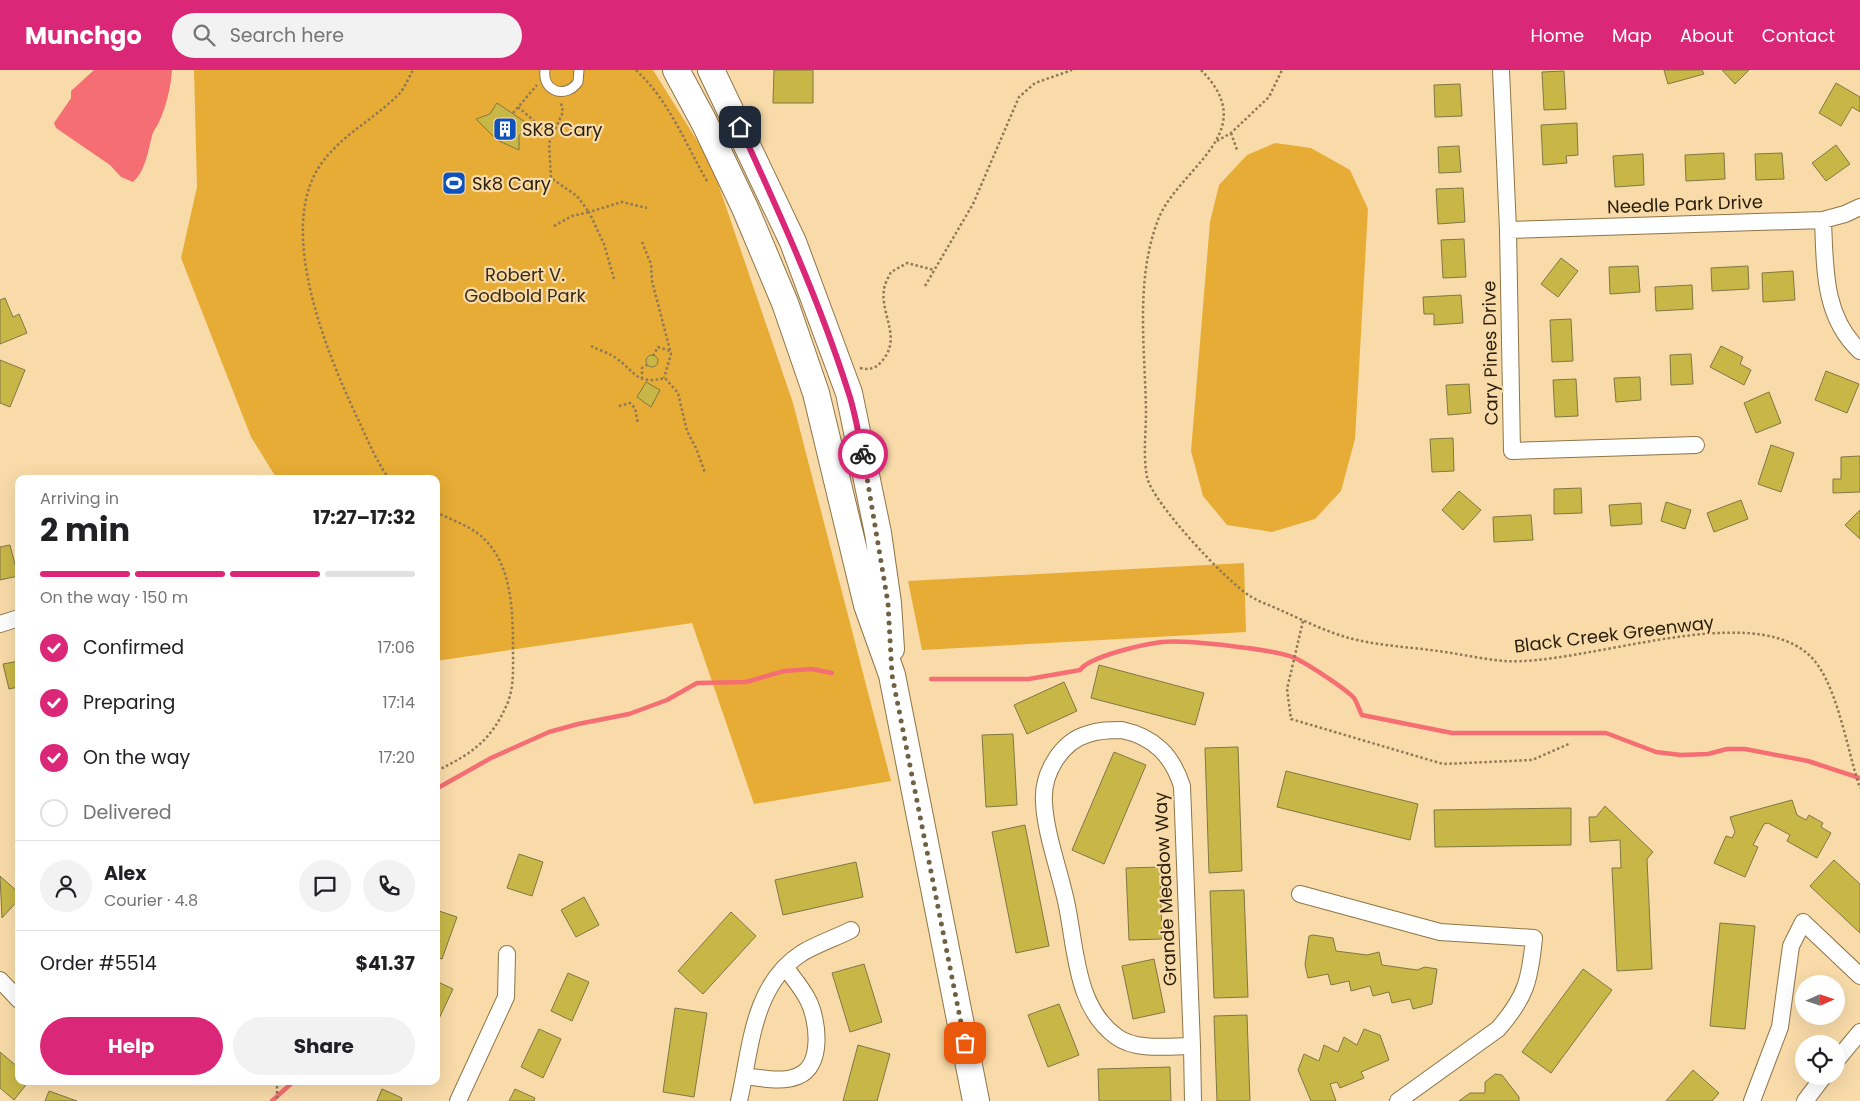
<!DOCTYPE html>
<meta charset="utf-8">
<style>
:root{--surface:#fff;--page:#f2f2f2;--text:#202124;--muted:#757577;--line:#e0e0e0;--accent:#db2777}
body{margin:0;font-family:Poppins,sans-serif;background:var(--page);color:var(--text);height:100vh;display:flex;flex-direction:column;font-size:19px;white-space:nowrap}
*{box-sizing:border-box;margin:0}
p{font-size:16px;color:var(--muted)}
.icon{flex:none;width:28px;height:28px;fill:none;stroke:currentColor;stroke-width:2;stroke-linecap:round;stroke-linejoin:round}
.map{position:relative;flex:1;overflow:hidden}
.drawer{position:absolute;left:15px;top:405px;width:425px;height:610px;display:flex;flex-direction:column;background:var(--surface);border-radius:10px;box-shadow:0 5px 20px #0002}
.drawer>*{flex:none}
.needle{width:32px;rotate:87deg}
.controls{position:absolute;left:1795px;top:905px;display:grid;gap:10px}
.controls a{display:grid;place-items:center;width:50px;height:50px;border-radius:50%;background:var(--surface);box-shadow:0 5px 20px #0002;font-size:25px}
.pin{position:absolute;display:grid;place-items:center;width:42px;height:42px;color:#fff;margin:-21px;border-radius:10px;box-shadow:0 2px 8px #0006}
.courier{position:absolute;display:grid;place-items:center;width:50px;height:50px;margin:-25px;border:4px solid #db2777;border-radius:50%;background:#fff;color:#222;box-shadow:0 1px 6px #0007}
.head em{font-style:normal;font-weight:700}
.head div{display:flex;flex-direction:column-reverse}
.head{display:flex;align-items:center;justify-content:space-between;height:85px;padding:0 25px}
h1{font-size:32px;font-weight:700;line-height:38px}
.bar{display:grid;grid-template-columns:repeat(4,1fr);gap:8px 5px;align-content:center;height:60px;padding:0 25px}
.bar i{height:6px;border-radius:4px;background:var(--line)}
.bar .selected{background:var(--accent)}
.bar p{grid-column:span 4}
.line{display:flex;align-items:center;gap:12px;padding:0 25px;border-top:1px solid var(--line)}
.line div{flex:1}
.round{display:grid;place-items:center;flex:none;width:52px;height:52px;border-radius:26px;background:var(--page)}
ol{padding:0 25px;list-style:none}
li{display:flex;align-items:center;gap:15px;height:55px}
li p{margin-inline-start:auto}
li .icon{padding:5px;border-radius:50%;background:var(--accent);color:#fff;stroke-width:4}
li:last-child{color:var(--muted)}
li i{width:28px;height:28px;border:2px solid var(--line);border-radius:50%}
.primary-button{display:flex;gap:10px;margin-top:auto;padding:10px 25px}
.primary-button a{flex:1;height:58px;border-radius:30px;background:var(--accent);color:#fff;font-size:20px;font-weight:700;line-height:58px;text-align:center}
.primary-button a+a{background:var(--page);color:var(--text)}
header{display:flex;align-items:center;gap:30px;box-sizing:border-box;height:70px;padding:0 25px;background:var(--accent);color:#fff}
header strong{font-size:24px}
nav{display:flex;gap:28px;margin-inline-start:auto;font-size:18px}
.search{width:350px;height:45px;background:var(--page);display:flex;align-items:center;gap:12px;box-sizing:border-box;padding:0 18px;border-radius:28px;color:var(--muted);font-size:19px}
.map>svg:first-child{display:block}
.green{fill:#e7ac35}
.water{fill:#f46e73}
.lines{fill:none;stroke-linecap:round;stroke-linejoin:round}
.stream{stroke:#f46e73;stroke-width:4.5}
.building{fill:#c8b647;stroke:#807744}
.service-casing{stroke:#8f7446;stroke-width:11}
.minor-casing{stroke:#8f7446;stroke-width:18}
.primary-casing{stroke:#8f7446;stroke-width:28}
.path{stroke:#8e7957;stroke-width:2.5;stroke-dasharray:2.5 2.5;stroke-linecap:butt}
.service{stroke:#fff;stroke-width:9}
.minor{stroke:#fff;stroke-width:16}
.primary{stroke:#fff;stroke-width:26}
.done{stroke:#726042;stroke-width:5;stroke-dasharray:0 9}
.route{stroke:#db2777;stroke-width:6}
.labels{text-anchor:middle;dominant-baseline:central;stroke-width:4.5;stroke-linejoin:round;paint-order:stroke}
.poi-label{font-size:18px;fill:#291e0b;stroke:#f9dba9;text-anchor:start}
.street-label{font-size:18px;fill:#291e0b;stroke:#f9dba9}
.park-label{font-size:18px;fill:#382b16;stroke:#f9dba9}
</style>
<header>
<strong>Munchgo</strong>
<div class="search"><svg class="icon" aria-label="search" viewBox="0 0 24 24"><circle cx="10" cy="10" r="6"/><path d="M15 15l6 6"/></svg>Search here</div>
<nav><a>Home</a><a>Map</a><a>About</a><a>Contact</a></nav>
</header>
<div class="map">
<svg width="1860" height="1031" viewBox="0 0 1860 1031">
<rect width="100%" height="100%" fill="#f9dba9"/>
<path class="green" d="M 194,0 L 653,0 L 711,93 L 793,333 L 891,711 L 754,734 L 692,553 L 436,591 L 436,409 L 277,409 L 251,367 L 181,188 L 197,117 Z
M 1275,73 L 1311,78 L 1350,100 L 1368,139 L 1355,369 L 1341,421 L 1315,449 L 1272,462 L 1227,455 L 1203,426 L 1191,381 L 1210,152 L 1219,115 L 1247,85 Z
M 1244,493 L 1246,562 L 922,580 L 908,511 Z"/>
<path class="water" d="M 94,0 L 172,0 C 171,17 166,37 159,52 C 157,57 153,61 152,66 C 148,81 145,102 133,112 L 121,107 L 110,95 L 56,58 L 54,53 L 71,28 L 71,21 Z"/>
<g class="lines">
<path class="stream" d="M 931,609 L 1029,609 L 1080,600 C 1090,586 1145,574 1162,572 C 1185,570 1278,579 1297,589 C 1309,595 1346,619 1354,628 C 1357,632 1359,640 1362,645 L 1452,663 L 1606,663 L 1656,682 L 1681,685 L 1708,684 L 1727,679 L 1745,679 L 1808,691 L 1860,708
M 436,719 L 491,688 L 549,662 L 578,654 L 629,644 L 667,630 L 697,613 L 746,612 L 784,601 L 812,599 L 832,603
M 272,1031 L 294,1011"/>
</g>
<path class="building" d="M 774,0 L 813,0 L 813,33 L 773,33 Z
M 1664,0 L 1702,0 L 1704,4 L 1668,14 Z
M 1722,0 L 1749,0 L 1735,14 Z
M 1564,1 L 1566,39 L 1544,40 L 1542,2 Z
M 1836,13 L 1860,27 L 1860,42 L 1852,37 L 1841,56 L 1819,43 Z
M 1460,14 L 1462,46 L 1435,47 L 1434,15 Z
M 497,33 L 528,54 L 519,66 L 519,80 L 497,70 L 476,49 L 490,44 Z
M 1577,53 L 1578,85 L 1566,86 L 1567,93 L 1543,95 L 1541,55 Z
M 1836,75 L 1850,94 L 1826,111 L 1812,93 Z
M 1459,76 L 1461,102 L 1439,103 L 1438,77 Z
M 1724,83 L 1725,109 L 1686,111 L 1685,85 Z
M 1782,83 L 1784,109 L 1756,110 L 1755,84 Z
M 1643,84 L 1644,115 L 1615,117 L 1613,86 Z
M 1463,118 L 1465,152 L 1438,154 L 1436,119 Z
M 1464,169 L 1466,207 L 1443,208 L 1441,170 Z
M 1561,188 L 1578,201 L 1558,227 L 1541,214 Z
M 1638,196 L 1640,222 L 1610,224 L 1609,197 Z
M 1748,196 L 1749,219 L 1712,221 L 1711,198 Z
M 1793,201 L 1795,230 L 1763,232 L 1762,203 Z
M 1692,215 L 1693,239 L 1656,241 L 1655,217 Z
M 1461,225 L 1463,253 L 1434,255 L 1434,244 L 1424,244 L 1423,227 Z
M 5,228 L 13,247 L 19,244 L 27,263 L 0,274 L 0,230 Z
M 1571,249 L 1573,291 L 1552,292 L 1550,250 Z
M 1721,276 L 1743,287 L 1740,294 L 1751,300 L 1744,315 L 1710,297 Z
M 1691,284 L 1693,314 L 1671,315 L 1670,285 Z
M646 291a6 6 0 1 1 12 0a6 6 0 1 1-12 0Z
M 0,290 L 25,300 L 10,337 L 0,333 Z
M 1826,301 L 1859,314 L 1847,343 L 1815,330 Z
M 1640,307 L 1641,330 L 1616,332 L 1614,308 Z
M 1576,309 L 1578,346 L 1555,347 L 1553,310 Z
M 646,312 L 660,320 L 651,337 L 637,327 Z
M 1469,314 L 1471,343 L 1448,345 L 1446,315 Z
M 1769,322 L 1781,353 L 1756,363 L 1744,333 Z
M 1453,368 L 1454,401 L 1432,402 L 1430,369 Z
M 1771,375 L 1794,383 L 1781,422 L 1758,414 Z
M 1860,386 L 1860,422 L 1833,423 L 1833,409 L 1841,409 L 1841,387 Z
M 1581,418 L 1582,443 L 1554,444 L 1554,419 Z
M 1459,421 L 1481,440 L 1463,460 L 1442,440 Z
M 1741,430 L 1748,449 L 1714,462 L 1707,443 Z
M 1666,432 L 1691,440 L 1685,459 L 1661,451 Z
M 1641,433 L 1642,454 L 1611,456 L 1609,435 Z
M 1860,440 L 1860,469 L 1845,455 Z
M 1531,445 L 1533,470 L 1494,472 L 1493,447 Z
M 10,475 L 18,506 L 0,510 L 0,477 Z
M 19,591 L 19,619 L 18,617 L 9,619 L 3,594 Z
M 1099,595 L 1204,623 L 1195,655 L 1091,628 Z
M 1064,612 L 1077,641 L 1027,664 L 1014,635 Z
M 1013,664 L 1017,735 L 986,737 L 982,665 Z
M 1238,677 L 1242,801 L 1209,803 L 1205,678 Z
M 1114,682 L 1146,695 L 1104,794 L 1072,780 Z
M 1286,701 L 1418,734 L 1410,770 L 1277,737 Z
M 1792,730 L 1797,745 L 1806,750 L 1809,745 L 1823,753 L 1821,757 L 1831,763 L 1817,788 L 1787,771 L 1790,765 L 1768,753 L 1764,754 L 1753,775 L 1758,777 L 1745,807 L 1714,793 L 1726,766 L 1732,768 L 1735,762 L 1730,747 Z
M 1605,736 L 1653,782 L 1647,789 L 1652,899 L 1617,901 L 1612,798 L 1621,798 L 1620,770 L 1590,772 L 1589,747 L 1596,747 Z
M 1571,738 L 1571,775 L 1435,777 L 1434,740 Z
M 1025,755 L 1049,876 L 1016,883 L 992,762 Z
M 519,784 L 543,792 L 532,826 L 507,818 Z
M 1834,790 L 1860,814 L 1860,863 L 1810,816 Z
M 856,792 L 863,827 L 783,845 L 775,810 Z
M 1160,797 L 1162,869 L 1129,870 L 1126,798 Z
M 0,806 L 19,823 L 19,829 L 2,848 Z
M 1244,820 L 1248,927 L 1214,928 L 1210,821 Z
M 584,827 L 599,855 L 576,867 L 561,840 Z
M 436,840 L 457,847 L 442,889 L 436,887 Z
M 731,842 L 756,866 L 703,924 L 678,901 Z
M 1720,853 L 1755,856 L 1745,959 L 1710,956 Z
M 1313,865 L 1333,868 L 1336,881 L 1367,885 L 1379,882 L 1382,895 L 1417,900 L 1425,897 L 1437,899 L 1432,934 L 1413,939 L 1410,929 L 1392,933 L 1389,922 L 1373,926 L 1370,916 L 1351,921 L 1349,911 L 1331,915 L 1328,904 L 1308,908 L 1305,895 L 1309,866 Z
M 1154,889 L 1165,942 L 1133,949 L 1122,896 Z
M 864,894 L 882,952 L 850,962 L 832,903 Z
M 1583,899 L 1612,920 L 1551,1003 L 1522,982 Z
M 568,903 L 589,912 L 572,951 L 551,941 Z
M 436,911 L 453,919 L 436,955 Z
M 1059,934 L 1079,985 L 1048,997 L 1028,945 Z
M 675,938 L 707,943 L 694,1027 L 663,1022 Z
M 1247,945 L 1250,1031 L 1217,1031 L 1214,946 Z
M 539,959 L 561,969 L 543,1008 L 521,997 Z
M 1364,959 L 1380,965 L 1389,990 L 1361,1002 L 1364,1008 L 1340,1018 L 1337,1012 L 1330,1014 L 1336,1031 L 1311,1031 L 1298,1000 L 1304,984 L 1319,991 L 1324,975 L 1338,982 L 1344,967 L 1357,975 Z
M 858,975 L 890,984 L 877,1031 L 843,1031 Z
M 0,982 L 19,998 L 19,1011 L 29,1011 L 14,1030 L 0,1018 Z
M 1170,997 L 1171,1031 L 1099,1031 L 1098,999 Z
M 1693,1000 L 1719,1023 L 1712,1031 L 1666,1031 Z
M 1495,1004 L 1502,1005 L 1519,1027 L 1519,1031 L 1459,1031 L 1470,1023 L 1485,1023 L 1485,1012 Z
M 382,1019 L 402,1028 L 401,1031 L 377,1031 Z
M 515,1019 L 535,1028 L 534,1031 L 509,1031 Z
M 49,1021 L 77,1031 L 45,1031 Z"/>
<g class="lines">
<g class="service-casing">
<path id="service" d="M 545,0 C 542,22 566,29 578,12 L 579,0"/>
</g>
<g class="minor-casing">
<path id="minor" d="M 1501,0 L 1508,160 L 1512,381 L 1696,375
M 1823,150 C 1825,197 1823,247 1860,281
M 1508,160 L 1823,150 L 1845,144 L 1860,137
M 0,554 L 19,548
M 1122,660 C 1154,667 1172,685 1182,716 L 1192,976 C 1170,976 1136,981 1117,967 C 1076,938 1076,880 1067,836 C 1061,805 1045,763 1044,732 C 1042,705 1060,672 1088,664 C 1099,660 1110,660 1122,660 Z
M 1300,824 L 1440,862 L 1534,868 C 1530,910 1526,927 1498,959 L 1398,1031
M 0,910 L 19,930
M 1192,976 L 1193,1031
M 1836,991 L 1860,962
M 745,1006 C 762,1008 782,1013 798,1006 C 824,996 818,949 808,930 C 802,918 793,908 786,898
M 458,1031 L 506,927 L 507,884
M 739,1031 C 751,979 752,915 802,883 C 817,874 835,868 851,860
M 1752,1031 L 1780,957 L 1791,876 L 1803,852 L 1860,906
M 1805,1031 L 1824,1006"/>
</g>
<g class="primary-casing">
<path id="primary" d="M 676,0 L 704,52 L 745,138 L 785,233 L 816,323 L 867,535 L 892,605 L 976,1031
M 711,0 L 793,172 L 849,323 L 878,463 L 888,533 L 891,579"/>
</g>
<path class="path" d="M 636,0 C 670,32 685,73 708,113
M 1201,0 C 1215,14 1227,32 1223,52 C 1217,86 1171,115 1158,150 C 1135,210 1145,278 1146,341 C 1146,362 1143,386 1147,407 C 1152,432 1226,511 1250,526 C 1259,532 1270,535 1280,540 C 1303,550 1328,563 1353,569 C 1381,576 1410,577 1438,581 C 1460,584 1482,589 1504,591 C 1584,596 1746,530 1808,584 C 1837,609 1847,681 1860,718
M 518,37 L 552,66
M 513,43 L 537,15
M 1231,63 L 1237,80
M 1217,71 L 1231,63 L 1269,27 L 1282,0
M 554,156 L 572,146 L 589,142 L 577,126 L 551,108 L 549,73 L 563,42 L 561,33
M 642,172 L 651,194 L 652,211 L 671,284 L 664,308
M 614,209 L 604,174 L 589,142 L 622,132 L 647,138
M 925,216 L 973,134 L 1019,27 L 1035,13 L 1072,0
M 591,276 C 599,280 609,283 616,288 C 636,302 635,315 665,308 L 678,323 L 687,361 L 696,378 L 705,403
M 653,286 L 658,277 L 670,281
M 860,298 C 869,300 875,299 881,292 C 903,269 880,244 884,220 C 884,215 888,208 891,202 L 907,193 L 934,200
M 642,309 L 642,298 L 647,295
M 619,336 L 630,333 L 635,338 L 638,354
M 389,409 C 375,389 366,366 356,345 C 327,283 277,162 319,97 C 340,65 374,50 400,23 C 405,17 409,7 413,0
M 436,442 C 451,450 471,456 483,468 C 513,495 513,545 513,583 C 513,599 514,616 508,632 C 492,670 472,684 436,701
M 1303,551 L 1287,619 L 1291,649 L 1443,694 L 1532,690 L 1569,674
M 277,1011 L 277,1031"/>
<use href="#service" class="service"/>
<use href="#minor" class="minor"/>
<use href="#primary" class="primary"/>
</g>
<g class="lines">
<path class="done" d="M 863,384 L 888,533 L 892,605 L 965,973"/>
<path class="route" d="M 740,57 C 780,144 819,230 848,321 C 855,341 858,363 863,384"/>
</g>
<defs>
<g id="building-square" transform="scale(1.25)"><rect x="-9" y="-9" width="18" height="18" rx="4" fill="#0e52bd" stroke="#f9dba9"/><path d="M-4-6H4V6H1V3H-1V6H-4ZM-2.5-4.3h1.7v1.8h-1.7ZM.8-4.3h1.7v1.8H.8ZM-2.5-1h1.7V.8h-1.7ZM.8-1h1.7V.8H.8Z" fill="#fff"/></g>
<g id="stadium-square" transform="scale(1.25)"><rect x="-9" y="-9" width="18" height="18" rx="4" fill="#0e52bd" stroke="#f9dba9"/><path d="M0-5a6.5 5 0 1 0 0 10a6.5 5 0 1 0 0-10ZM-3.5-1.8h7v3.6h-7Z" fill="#fff"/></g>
</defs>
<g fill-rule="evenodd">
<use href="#building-square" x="505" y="59"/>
<use href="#stadium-square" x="454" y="113"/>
</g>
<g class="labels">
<g class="poi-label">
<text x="522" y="59">SK8 Cary</text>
<text x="472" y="113">Sk8 Cary</text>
</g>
<g class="street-label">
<text transform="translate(1685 134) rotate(-2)">Needle Park Drive</text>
<text transform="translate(1490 283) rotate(-91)">Cary Pines Drive</text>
<text transform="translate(1614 564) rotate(-7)">Black Creek Greenway</text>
<text transform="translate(1165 819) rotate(-93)">Grande Meadow Way</text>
</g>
<g class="park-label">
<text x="525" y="204">Robert V.<tspan x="525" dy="21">Godbold Park</tspan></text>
</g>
</g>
</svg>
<div class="controls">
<a><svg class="needle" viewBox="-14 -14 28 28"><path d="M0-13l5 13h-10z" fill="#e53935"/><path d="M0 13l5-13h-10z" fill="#757577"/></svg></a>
<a><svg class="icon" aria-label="locate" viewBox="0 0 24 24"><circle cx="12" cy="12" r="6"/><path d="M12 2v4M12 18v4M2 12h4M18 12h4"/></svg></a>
</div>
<div class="pin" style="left:965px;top:973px;background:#ea580c"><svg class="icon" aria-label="bag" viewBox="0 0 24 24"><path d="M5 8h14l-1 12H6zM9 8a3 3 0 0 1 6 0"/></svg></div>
<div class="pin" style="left:740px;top:57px;background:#1f2937"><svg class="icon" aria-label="home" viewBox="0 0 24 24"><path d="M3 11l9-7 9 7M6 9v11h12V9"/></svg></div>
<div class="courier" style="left:863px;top:384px"><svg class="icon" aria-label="bike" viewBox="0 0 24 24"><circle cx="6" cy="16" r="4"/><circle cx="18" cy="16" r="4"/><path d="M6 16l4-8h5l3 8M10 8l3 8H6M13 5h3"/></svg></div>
<section class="drawer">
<div class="head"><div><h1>2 min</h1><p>Arriving in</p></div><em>17:27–17:32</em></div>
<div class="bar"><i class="selected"></i><i class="selected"></i><i class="selected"></i><i></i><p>On the way · 150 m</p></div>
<ol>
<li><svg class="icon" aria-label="check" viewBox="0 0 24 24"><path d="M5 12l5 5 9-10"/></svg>Confirmed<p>17:06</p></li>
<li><svg class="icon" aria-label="check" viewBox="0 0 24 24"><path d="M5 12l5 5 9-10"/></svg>Preparing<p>17:14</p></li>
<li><svg class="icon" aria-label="check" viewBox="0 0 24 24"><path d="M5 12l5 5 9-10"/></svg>On the way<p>17:20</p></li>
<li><i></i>Delivered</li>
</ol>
<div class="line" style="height:90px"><a class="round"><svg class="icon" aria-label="person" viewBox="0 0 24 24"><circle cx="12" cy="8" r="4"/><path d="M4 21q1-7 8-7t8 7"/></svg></a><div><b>Alex</b><p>Courier · 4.8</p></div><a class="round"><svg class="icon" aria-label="chat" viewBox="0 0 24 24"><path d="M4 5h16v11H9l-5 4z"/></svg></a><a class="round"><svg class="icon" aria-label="phone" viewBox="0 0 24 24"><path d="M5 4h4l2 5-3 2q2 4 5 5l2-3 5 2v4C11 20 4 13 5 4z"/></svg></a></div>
<div class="line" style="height:65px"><div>Order #5514</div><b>$41.37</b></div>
<div class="primary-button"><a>Help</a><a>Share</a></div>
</section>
</div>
